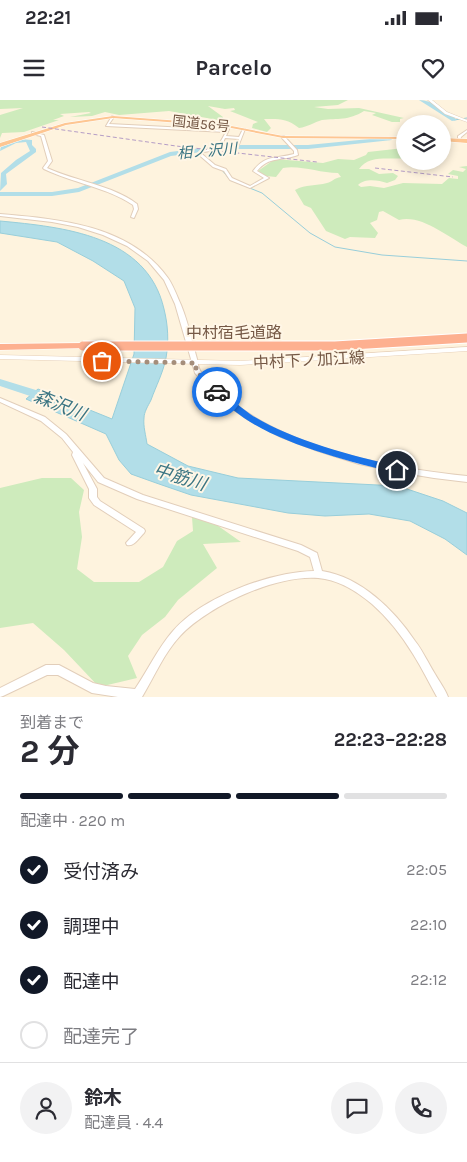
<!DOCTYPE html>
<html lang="ja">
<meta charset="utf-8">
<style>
:root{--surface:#fff;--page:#f2f2f3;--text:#2b2b33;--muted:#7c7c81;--line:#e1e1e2;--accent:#111827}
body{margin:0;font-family:Karla,"Noto Sans JP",sans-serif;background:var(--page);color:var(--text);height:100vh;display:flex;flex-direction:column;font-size:19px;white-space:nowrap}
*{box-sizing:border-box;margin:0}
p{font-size:16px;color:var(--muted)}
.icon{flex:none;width:28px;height:28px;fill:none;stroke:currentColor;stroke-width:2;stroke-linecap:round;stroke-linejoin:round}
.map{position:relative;height:597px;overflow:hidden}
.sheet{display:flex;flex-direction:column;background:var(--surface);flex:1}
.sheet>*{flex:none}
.controls{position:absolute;left:396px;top:15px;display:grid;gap:10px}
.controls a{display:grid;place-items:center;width:55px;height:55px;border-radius:50%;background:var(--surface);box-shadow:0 2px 8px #0003;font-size:25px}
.pin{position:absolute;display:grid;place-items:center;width:42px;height:42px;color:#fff;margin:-21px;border:2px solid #fff;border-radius:50%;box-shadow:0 1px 5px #0007}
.courier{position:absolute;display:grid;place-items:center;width:50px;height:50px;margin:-25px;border:4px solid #1a73e8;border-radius:50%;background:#fff;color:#222;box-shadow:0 1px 6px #0007}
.head em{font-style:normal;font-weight:700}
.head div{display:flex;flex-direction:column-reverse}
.head{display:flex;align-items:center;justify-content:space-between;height:85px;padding:0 20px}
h1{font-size:32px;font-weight:700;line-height:38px}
.bar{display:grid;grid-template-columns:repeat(4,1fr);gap:8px 5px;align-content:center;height:60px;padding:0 20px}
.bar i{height:6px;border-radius:4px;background:var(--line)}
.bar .on{background:var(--accent)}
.bar p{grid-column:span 4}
.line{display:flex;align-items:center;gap:12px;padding:0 20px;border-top:1px solid var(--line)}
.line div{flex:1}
.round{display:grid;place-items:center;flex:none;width:52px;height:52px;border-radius:26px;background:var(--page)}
ol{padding:0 20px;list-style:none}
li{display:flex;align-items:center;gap:15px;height:55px}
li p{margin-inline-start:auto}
li .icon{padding:5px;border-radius:50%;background:var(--accent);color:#fff;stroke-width:4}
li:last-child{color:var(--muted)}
li i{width:28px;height:28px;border:2px solid var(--line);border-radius:50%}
.status{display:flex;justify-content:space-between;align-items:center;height:35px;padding:0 25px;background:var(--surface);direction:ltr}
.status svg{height:14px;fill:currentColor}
header{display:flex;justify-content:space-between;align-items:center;height:65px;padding:0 20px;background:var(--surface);font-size:22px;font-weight:700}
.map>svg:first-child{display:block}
.green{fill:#ceebbc}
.water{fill:#b2dee8;stroke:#98ceda}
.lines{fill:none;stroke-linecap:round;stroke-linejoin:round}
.stream{stroke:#98ceda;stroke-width:1}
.river{fill:#b2dee8;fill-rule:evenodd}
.minor-casing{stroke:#e2ceba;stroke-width:2}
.tertiary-casing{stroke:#e2ceba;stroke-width:1}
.secondary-casing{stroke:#e7d0b8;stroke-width:1}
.trunk-casing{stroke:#fff;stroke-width:1}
.motorway-casing{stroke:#fff;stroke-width:1}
.minor{fill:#fff;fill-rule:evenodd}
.tertiary{fill:#fff;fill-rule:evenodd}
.secondary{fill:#fff;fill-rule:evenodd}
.trunk{fill:#fec692;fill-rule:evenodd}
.motorway{fill:#fdb090;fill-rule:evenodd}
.rail{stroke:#b59dc6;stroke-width:1;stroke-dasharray:4 2.5;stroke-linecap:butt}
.motorway-bridge-casing{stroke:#fff;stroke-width:11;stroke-linecap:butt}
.motorway-bridge{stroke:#fdb090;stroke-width:9}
.route{fill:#1a73e8}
.done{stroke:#a58e7b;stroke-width:5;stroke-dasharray:0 9}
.labels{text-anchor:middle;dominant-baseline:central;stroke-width:4;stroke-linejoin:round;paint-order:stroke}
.far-street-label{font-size:14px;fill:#755845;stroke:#fff6e6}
.far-water-label{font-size:15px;font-style:italic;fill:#3b7583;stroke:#fff6e6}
.street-label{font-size:16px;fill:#755845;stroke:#fff6e6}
.water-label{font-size:18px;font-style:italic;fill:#3b7583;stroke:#fff6e6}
</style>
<div class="status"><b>22:21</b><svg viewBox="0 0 49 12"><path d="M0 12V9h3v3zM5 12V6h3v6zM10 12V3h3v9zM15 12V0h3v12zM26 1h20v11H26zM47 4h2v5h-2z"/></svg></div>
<header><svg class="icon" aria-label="menu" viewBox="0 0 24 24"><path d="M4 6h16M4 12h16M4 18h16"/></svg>Parcelo<svg class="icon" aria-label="heart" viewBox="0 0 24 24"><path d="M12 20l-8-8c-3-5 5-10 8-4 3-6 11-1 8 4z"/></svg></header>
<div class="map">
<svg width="467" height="597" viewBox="0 0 467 597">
<rect width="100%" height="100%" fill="#fef3de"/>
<path class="green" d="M 0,0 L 348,0 L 338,5 L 314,7 L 328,9 L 359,8 L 404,18 L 400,19 L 400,22 L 392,22 L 375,16 L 372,15 L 376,13 L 364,11 C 348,21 338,18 322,20 C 314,22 308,27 299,28 C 286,18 280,19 264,19 L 271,28 L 267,32 L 252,28 L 253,24 L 258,22 L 230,11 L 235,10 L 234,8 L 225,9 L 208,6 L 223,17 L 223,21 L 169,11 L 119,15 L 105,12 L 92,16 L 70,17 L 91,13 L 89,12 L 60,14 L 64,16 L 53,20 L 59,20 L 24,32 L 2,33 L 0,38 L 0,15 L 23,8 L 0,9 Z
M 404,48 L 405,58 C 390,60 369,54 359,69 L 369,69 L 379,74 L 393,73 L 398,76 L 395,80 L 387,83 C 378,80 365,78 358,85 L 361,87 L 370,86 L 384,88 L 403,83 L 442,84 L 449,78 L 458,79 L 458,76 L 448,74 L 453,70 L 463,72 L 466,69 L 459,67 L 467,66 L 467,147 C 448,137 421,114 399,120 L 383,111 L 379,112 L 377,120 L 370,123 L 378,133 L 375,138 L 350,137 L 345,139 L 326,131 L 311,108 L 304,105 L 295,90 C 306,84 316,86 327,83 C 332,82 334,78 341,77 L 338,73 C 319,73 301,65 283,68 L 276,77 L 266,76 L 258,71 L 275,59 L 323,63 L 338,59 L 354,60 L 366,55 L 368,52 Z
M 42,378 L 71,378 L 84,390 L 79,412 L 82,437 L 77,469 L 94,482 L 139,482 L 163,467 L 177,441 L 193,431 L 192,417 L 214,423 L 241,442 L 203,444 L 217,468 L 178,500 L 165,517 L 142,535 L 128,556 L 137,578 L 99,587 L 64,550 L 33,523 L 0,528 L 0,388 Z"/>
<path class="water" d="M 0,121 C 63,127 147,135 164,209 C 168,225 169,241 166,258 C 163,273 156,286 151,300 C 148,306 144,312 144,318 C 143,326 146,336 147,344 L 188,366 L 238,378 L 398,386 L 443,401 L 467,413 L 467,455 L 445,439 L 410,421 L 369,414 L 325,416 L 288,413 L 191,395 L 159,384 L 131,374 L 119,360 L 106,334 L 26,299 L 38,289 L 112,319 L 134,254 L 135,208 L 124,181 L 93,161 L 57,142 L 0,133 Z"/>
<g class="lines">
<path class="stream" d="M 454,20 L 467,18
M 198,51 L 200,56 L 213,66
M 222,70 L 230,80 L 262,93 L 310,133 L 335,147 L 382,155 L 467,161"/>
<path class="river" d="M 419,0 C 432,0 447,11 457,20 L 452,21 Z
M 405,34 L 405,38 L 398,36 Z
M 390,37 L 392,40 L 308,49 L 224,49 L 171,56 L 79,92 L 52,96 L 0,96 L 0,92 L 52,92 L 78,88 L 170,52 L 224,45 L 308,45 Z
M 18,39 L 32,40 L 32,45 L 36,49 L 36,52 L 6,74 L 7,84 L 0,91 L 1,73 L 16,60 L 30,51 L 26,42 L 16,43 L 0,51 L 1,46 Z
M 0,279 L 52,295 L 54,298 L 48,302 L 0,286 Z"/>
<g class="minor-casing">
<path id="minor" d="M 112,16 L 114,17 L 109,24 L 226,30 L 229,29 L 226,36 L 239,37 L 243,29 L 245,29 L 238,47 L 221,47 L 219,50 L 203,52 L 202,54 L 215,65 L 226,69 L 232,78 L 250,86 L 264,78 L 253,71 C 266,54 276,59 294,54 L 294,51 L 282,38 L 282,36 L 284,36 L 297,50 L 298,55 C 282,61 269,56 257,71 L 269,78 L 250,88 L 230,80 L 224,71 L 213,67 L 198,54 L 201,50 L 217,48 L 226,32 L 106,26 ZM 225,38 L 239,39 L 236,45 L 222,45 Z
M 467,30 L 467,32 L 461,37 L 460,41 L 458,41 L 458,36 Z
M 32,32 L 44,35 L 52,61 L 47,68 C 75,81 112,85 137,104 L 138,109 L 134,118 L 131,117 L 134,109 L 133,105 C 106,87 73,83 44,69 L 43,68 L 48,61 L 41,36 L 32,34 Z
M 0,114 C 59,119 130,125 168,178 C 173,185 177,196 181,205 C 188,222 192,241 197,259 C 198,264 198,269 202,273 C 259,344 381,367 467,376 L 467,382 L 434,378 L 398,372 L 359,364 L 318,351 L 281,337 L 247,319 L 218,299 L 195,273 L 175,204 L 164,180 L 148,161 L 127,146 L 103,135 L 78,127 L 52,122 L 0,116 Z
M 0,298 L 45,317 L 66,334 L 104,378 L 143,395 L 301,445 L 317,453 L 322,471 C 361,477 394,510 415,541 C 423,551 428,563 435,574 C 439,581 445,589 448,597 L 437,597 C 429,583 422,568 413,554 C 402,536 388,518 372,504 C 359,493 342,482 325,479 C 283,471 209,505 180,536 C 164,553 154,577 142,597 L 118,597 L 92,593 L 58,575 L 47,575 L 3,596 L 0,597 L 0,588 L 46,565 L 59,565 L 93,583 L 106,586 L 135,589 C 148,570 158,548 173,531 C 202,497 270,472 314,471 L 310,457 L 298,451 L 137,399 L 98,382 L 83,363 L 97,389 L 97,397 L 100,401 L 144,429 L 145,431 L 144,433 C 139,438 134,447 127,445 L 126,443 L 136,432 L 94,405 L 89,398 L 89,389 L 72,355 L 73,352 L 62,338 L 41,321 L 0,302 Z"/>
</g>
<g class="tertiary-casing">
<path id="tertiary" d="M 428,0 L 432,0 L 447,12 L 467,20 L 467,22 L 445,14 Z"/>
</g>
<g class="secondary-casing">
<path id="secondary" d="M 467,247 L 467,251 L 240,265 L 0,259 L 0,255 L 240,261 Z"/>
</g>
<g class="trunk-casing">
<path id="trunk" d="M 113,16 L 221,24 L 283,36 L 405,37 L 405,39 L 283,38 L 221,26 L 113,18 L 66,25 L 0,47 L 0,43 L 65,23 Z
M 442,38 L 467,39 L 467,43 L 442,41 Z"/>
</g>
<g class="motorway-casing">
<path id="motorway" d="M 83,243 L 88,246 L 87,248 L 0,250 L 0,244 Z"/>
</g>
<use href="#minor" class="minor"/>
<use href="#tertiary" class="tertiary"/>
<use href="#secondary" class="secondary"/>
<use href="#trunk" class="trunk"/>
<use href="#motorway" class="motorway"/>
<path class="rail" d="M 42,27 L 176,46 L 317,62
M 375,68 L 453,77"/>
<g class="motorway-bridge-casing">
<path id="motorway-bridge" d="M 83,246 L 335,246 L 467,238"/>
</g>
<use href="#motorway-bridge" class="motorway-bridge"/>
</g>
<path class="route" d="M 214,290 L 220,290 C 230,298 239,306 250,314 C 288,339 352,356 397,366 L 401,370 L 397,373 C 350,362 284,345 244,318 C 234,311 224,302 214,294 Z"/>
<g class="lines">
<path class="done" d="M 102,261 L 196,263 L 196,271 L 217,292"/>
</g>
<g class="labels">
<g class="far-street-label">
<text transform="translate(201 24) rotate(6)">国道56号</text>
</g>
<g class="far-water-label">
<text transform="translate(207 51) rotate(-5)">相ノ沢川</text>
</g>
<g class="street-label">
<text x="234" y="232">中村宿毛道路</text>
<text transform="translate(309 260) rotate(-3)">中村下ノ加江線</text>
</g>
<g class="water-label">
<text transform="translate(60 305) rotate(22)">森沢川</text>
<text transform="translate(180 377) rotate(17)">中筋川</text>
</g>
</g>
</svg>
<div class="controls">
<a><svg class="icon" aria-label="layers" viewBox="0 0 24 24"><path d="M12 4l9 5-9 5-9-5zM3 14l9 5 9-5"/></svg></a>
</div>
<div class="pin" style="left:102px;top:261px;background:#ea580c"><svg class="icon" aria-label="bag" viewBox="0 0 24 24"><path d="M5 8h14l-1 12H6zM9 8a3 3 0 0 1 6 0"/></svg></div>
<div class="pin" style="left:397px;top:370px;background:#1f2937"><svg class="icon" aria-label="home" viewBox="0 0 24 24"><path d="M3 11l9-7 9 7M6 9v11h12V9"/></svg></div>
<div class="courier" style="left:217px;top:292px"><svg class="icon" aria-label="car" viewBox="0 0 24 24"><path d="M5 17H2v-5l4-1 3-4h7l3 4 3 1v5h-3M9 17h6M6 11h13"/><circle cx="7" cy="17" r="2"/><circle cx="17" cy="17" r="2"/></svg></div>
</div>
<section class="sheet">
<div class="head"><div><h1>2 分</h1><p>到着まで</p></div><em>22:23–22:28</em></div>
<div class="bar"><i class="on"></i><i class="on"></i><i class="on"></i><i></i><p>配達中 · 220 m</p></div>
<ol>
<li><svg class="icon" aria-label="check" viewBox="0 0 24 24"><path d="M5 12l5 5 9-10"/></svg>受付済み<p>22:05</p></li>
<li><svg class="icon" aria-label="check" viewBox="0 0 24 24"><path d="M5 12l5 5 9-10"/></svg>調理中<p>22:10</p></li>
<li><svg class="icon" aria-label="check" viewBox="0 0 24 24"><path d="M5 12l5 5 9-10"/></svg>配達中<p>22:12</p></li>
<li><i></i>配達完了</li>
</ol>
<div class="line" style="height:90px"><a class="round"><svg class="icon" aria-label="person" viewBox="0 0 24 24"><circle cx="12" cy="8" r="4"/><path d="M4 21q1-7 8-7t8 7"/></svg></a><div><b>鈴木</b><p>配達員 · 4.4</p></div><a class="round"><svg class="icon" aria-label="chat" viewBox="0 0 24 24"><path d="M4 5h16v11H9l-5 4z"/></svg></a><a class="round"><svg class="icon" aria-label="phone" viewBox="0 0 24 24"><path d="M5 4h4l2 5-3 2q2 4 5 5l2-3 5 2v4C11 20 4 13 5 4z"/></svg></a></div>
</section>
